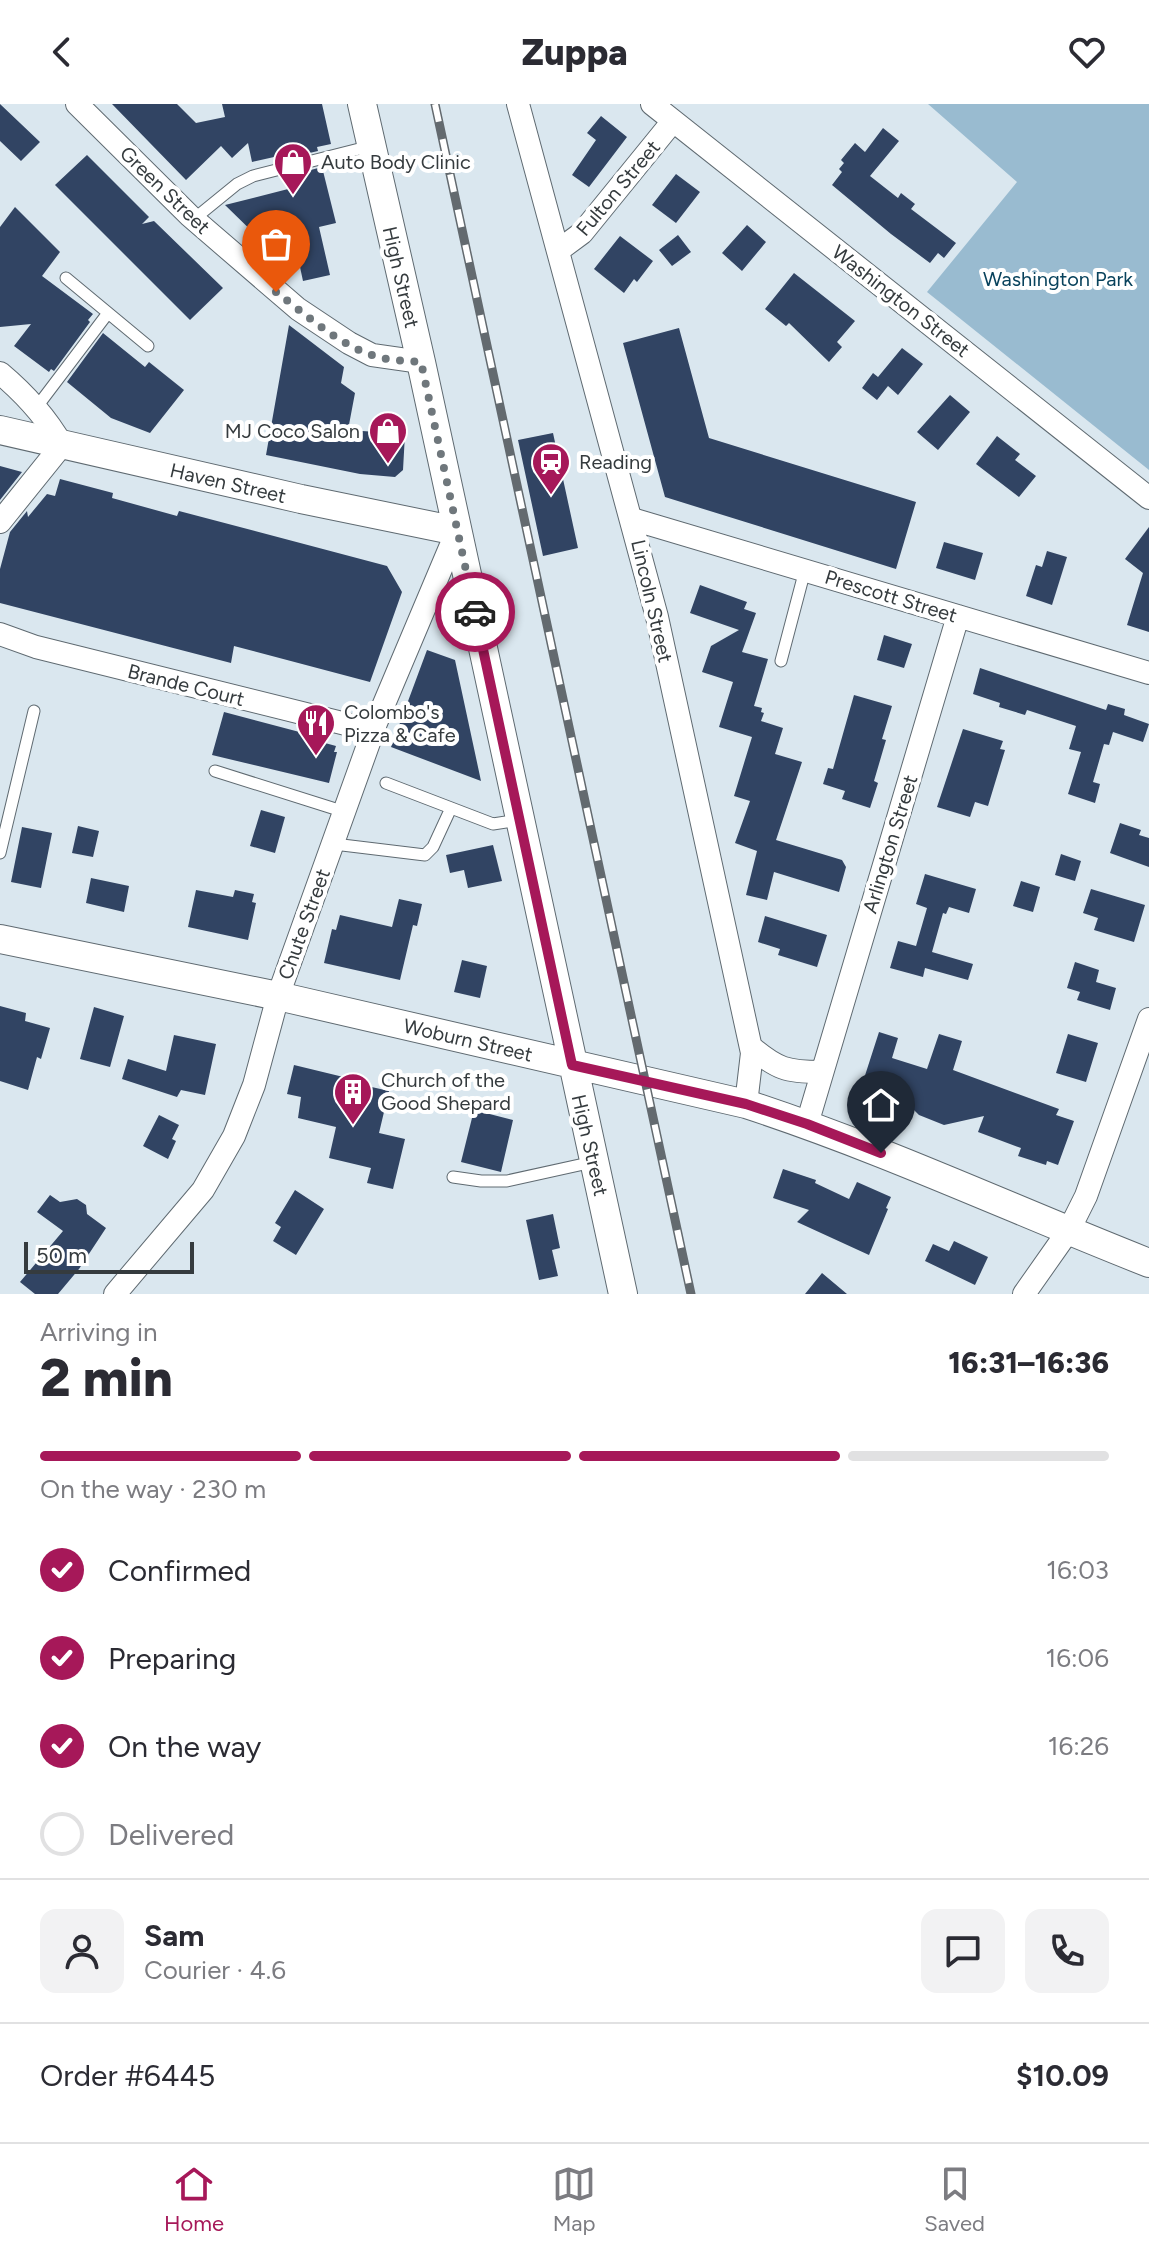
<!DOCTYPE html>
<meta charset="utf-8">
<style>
:root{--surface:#fff;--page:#f2f2f3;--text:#2b2b33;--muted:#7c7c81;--line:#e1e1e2;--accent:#a61859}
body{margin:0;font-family:Figtree,sans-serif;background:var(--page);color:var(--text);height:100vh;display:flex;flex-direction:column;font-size:30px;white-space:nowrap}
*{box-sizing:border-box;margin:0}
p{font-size:26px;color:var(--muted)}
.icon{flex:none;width:44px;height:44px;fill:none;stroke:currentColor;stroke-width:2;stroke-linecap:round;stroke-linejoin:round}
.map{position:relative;height:1190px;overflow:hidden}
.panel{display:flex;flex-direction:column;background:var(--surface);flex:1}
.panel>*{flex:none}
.scale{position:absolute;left:24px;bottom:20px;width:170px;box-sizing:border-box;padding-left:8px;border:4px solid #353b3e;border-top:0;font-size:22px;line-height:28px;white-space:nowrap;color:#353b3e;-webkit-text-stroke:6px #fff;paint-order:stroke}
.pin{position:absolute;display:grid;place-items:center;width:68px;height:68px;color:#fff;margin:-82px -34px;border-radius:50% 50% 50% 0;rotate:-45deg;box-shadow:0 0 8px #0007}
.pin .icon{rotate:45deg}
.courier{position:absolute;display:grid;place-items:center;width:80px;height:80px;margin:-40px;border:6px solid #a61859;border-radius:50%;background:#fff;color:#222;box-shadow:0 2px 10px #0007}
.summary em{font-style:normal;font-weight:800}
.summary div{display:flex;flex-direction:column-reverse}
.summary{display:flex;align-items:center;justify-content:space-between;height:136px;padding:0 40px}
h1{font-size:52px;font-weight:800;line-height:60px}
.bar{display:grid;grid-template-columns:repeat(4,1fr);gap:12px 8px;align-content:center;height:96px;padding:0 40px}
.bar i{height:10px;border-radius:6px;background:var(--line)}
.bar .selected{background:var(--accent)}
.bar p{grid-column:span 4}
.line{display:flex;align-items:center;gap:20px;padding:0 40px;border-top:2px solid var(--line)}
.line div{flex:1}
.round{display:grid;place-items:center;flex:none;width:84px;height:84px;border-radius:16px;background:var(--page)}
ol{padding:0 40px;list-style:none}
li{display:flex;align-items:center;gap:24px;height:88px}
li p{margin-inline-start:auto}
li .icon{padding:8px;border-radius:50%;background:var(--accent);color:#fff;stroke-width:4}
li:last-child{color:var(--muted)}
li i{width:44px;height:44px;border:4px solid var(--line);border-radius:50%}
header{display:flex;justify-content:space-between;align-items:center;height:104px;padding:0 40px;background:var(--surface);font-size:36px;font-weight:800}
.menu{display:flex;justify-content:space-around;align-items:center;height:112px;border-top:2px solid var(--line);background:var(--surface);font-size:22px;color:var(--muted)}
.menu a{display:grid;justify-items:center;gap:4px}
.menu .selected{color:var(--accent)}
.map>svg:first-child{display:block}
.green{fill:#99bbd0}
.building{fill:#314463}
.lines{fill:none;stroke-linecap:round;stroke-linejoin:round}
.service-casing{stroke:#5f6a71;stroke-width:13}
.minor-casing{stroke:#5f6a71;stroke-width:24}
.tertiary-casing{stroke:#5f6a71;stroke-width:30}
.service{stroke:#fff;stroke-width:11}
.minor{stroke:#fff;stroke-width:22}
.tertiary{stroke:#fff;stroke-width:28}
.rail-casing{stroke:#636a6f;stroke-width:9}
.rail{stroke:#fff;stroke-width:6;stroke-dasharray:18;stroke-linecap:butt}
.done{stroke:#6f777c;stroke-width:8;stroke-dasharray:0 14.4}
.route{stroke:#a61859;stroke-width:10}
.labels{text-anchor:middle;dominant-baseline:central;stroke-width:8;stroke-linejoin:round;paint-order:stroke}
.poi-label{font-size:20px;fill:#353b3e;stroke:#fff;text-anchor:start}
.street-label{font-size:20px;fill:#353b3e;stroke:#fff}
.park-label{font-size:20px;fill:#08425c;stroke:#fff}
</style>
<header><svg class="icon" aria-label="back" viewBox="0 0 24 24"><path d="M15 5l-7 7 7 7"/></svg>Zuppa<svg class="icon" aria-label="heart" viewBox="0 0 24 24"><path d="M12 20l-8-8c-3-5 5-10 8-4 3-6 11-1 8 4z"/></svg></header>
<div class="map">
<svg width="1149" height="1190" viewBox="0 0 1149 1190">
<rect width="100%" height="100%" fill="#dae7ef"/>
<path class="green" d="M 928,0 L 1149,0 L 1149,366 L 927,188 L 1017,78 Z"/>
<path class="building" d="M 0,0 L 40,38 L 21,57 L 0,37 Z
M 112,0 L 177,0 L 196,19 L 225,13 L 222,0 L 322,0 L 331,40 L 317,43 L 318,47 L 284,55 L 283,51 L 252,58 L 248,39 L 232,54 L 221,42 L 186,76 Z
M 601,12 L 627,33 L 589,83 L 572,71 L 596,36 L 587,29 Z
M 883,24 L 899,37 L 870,72 L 898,94 L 901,89 L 915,100 L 911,105 L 956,139 L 944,154 L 938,149 L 930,159 L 891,130 L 832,81 L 842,68 L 839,65 L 844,59 L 841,56 L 855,39 L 865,48 Z
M 87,51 L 149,113 L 142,120 L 154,117 L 223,184 L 190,216 L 55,81 Z
M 322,63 L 336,119 L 319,123 L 330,171 L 303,177 L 293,130 L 262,137 L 225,101 L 292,84 L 288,72 Z
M 676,70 L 700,88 L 676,119 L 652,101 Z
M 15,103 L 60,148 L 42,172 L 93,210 L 88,216 L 90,218 L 54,267 L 51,265 L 49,268 L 14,242 L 31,220 L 0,223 L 0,123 Z
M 747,121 L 766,138 L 742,167 L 722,149 Z
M 678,131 L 691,148 L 672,162 L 659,146 Z
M 620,132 L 653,157 L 637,178 L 634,175 L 624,189 L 594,165 Z
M 794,169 L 855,217 L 837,238 L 842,243 L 829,258 L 789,219 L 786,222 L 765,205 Z
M 289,221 L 344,263 L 341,279 L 355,289 L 348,326 L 405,330 L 403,366 L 395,373 L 360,370 L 266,351 Z
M 679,224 L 709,334 L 916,398 L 896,465 L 665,393 L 623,239 Z
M 103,229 L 145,263 L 149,258 L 184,286 L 150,329 L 111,314 L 67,278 Z
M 902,244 L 923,260 L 898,291 L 888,282 L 877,296 L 862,284 L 873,269 L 878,273 Z
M 950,291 L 970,308 L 938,346 L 917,328 Z
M 553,329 L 578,444 L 543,452 L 518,336 Z
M 997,332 L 1020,350 L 1015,356 L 1036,372 L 1019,393 L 976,360 Z
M 0,362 L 22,368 L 0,396 Z
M 60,375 L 113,389 L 112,394 L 177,412 L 179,407 L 387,462 L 402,488 L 370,578 L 234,542 L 231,559 L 0,499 L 0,465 L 10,428 L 27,407 L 28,413 L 47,390 L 55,392 Z
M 1149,423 L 1149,528 L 1127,521 L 1143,469 L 1125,455 Z
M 944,438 L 983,449 L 975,476 L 936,464 Z
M 1047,447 L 1067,453 L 1052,501 L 1026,492 L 1036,461 L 1042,463 Z
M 700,481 L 747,498 L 744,505 L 756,509 L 742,548 L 768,555 L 754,602 L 762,604 L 761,608 L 764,609 L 761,617 L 783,624 L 775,650 L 802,658 L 776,736 L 842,756 L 846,763 L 839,788 L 774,768 L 767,796 L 746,791 L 757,747 L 735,739 L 750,697 L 734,692 L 752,633 L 719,623 L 733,578 L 702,568 L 711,542 L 739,526 L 690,509 Z
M 884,531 L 912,540 L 904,564 L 877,556 Z
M 427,546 L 455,556 L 481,677 L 391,643 Z
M 980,564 L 1106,606 L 1108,600 L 1125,605 L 1124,611 L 1149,620 L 1143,638 L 1113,628 L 1109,641 L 1104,640 L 1093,678 L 1100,680 L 1095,699 L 1068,690 L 1081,648 L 1069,645 L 1076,622 L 1027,606 L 1025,611 L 999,603 L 1000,599 L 973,590 Z
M 854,591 L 892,602 L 882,635 L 886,636 L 874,677 L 878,679 L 870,704 L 842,695 L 845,687 L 823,680 L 828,664 L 833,665 Z
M 224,608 L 326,635 L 325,639 L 336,642 L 334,648 L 337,648 L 329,679 L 212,651 Z
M 963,625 L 1003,637 L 1000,645 L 1005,646 L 988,702 L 975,698 L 970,713 L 937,703 Z
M 261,706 L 285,713 L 275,749 L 250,742 Z
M 1120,719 L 1141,726 L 1139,731 L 1149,734 L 1149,763 L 1110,749 Z
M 78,722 L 99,727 L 93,753 L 72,749 Z
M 22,723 L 52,729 L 41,784 L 11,778 Z
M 493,741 L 502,777 L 468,784 L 464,766 L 450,769 L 446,751 Z
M 1061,750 L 1081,757 L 1075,777 L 1055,771 Z
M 925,770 L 976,785 L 969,809 L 949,803 L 946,810 L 943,809 L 932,848 L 973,860 L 968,876 L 925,864 L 923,873 L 890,864 L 898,837 L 916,842 L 927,804 L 916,800 Z
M 91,774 L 129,782 L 124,808 L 86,799 Z
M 1021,777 L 1040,783 L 1033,808 L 1013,802 Z
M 1091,785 L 1145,801 L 1134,838 L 1094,826 L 1098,814 L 1083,809 Z
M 196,786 L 233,793 L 235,786 L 254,790 L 252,798 L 256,799 L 248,836 L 188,823 Z
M 399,795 L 422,800 L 417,822 L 413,821 L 400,876 L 324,859 L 332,825 L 336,826 L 340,811 L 392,823 Z
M 765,812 L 827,831 L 817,863 L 778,851 L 780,845 L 758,838 Z
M 462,856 L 487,862 L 480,894 L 454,888 Z
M 1075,858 L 1099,866 L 1096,878 L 1116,884 L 1110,906 L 1077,896 L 1080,888 L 1067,884 Z
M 0,902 L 26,909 L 25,917 L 50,924 L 41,955 L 37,953 L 28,986 L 0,977 Z
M 94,903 L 124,912 L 110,963 L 80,955 Z
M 879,928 L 898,934 L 892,954 L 927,965 L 939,930 L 962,937 L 953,966 L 1059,1005 L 1056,1011 L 1074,1017 L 1058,1061 L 1047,1057 L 1046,1061 L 1018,1052 L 1021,1044 L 978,1028 L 984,1012 L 944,1021 L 919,1011 L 912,1004 L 860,987 Z
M 1068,930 L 1098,939 L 1086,978 L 1056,969 Z
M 174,931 L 216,940 L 205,991 L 181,986 L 177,993 L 122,975 L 128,955 L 166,967 Z
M 294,961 L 364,978 L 363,981 L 389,987 L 379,1029 L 405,1035 L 393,1085 L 367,1079 L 371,1064 L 329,1054 L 336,1023 L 298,1014 L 301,993 L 287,990 Z
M 474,1006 L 513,1016 L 501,1068 L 461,1058 Z
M 159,1011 L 179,1021 L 172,1035 L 176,1037 L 168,1055 L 143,1042 Z
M 783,1065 L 816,1076 L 815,1079 L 849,1095 L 857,1078 L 891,1093 L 886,1104 L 888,1105 L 869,1151 L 797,1118 L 809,1106 L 773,1094 Z
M 295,1086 L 324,1105 L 296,1151 L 273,1137 L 281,1123 L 275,1119 Z
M 50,1091 L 60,1098 L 77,1095 L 86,1101 L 87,1110 L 106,1124 L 79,1165 L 58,1190 L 35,1190 L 20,1178 L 63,1127 L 37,1108 Z
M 553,1110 L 560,1144 L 552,1146 L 558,1172 L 539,1176 L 526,1116 Z
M 954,1137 L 988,1153 L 975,1181 L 925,1157 L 933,1140 L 949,1147 Z
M 822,1169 L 847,1190 L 805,1190 Z"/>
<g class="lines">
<g class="service-casing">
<path id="service" d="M 194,115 L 237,80 L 253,72 L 371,42
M 66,174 L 148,242
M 36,304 L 108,209
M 781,557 L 805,466
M 215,667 L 345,708
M 386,679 L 493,720 L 519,716
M 334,740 L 425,751 L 433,743 L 451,704
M 0,749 L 34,607
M 453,1073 L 481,1077 L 507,1077 L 593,1058"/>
</g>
<g class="minor-casing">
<path id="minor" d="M 77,0 L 190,112 L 298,205 L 349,239 L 372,251 L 421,258
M 518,0 L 657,513 L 752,949 L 746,1000
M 652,0 L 1149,394
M 559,146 L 582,129 L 673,17
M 0,269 C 25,290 46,313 62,341 L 0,418
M 632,415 L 1149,569
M 0,530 L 36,543 L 374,627
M 751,943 C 777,965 787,968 821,968
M 807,1020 L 958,512
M 115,1190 L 203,1086 L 234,1032 L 254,981 L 278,892 L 376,619 L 457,427
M 1024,1190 L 1069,1126 L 1086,1092 L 1149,915"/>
</g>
<g class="tertiary-casing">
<path id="tertiary" d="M 362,0 L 421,258 L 623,1190
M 0,326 L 301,395 L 457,427
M 0,835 L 278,892 L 746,1000 C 884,1045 1014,1106 1149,1159"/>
</g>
<use href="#service" class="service"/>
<use href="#minor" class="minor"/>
<use href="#tertiary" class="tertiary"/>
<g class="rail-casing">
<path id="rail" d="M 435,0 L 691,1190"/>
</g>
<use href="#rail" class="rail"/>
</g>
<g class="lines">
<path class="done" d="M 276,188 C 308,212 344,246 383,254 C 395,257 408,257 421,258 L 475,508"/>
<path class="route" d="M 475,508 L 572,961 L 746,1000 L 807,1020 L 881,1049"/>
</g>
<defs>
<g id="shop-pin" transform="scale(2)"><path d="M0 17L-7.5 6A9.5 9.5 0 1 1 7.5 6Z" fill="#a61859" stroke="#fff"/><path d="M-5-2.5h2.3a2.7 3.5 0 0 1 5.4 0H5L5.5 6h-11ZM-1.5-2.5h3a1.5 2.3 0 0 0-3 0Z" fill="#fff"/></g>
<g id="station-pin" transform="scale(2)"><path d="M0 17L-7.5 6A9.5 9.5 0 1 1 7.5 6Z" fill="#a61859" stroke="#fff"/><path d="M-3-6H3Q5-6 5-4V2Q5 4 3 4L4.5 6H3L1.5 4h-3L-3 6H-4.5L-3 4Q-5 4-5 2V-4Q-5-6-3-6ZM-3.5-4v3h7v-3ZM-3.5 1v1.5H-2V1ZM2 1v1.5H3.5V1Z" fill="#fff"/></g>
<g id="restaurant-pin" transform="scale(2)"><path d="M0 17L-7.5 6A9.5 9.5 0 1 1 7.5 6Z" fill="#a61859" stroke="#fff"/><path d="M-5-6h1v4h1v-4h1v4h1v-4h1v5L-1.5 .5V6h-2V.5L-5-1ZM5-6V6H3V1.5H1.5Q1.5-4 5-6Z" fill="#fff"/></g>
<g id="building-pin" transform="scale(2)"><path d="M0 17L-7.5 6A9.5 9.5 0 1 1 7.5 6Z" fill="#a61859" stroke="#fff"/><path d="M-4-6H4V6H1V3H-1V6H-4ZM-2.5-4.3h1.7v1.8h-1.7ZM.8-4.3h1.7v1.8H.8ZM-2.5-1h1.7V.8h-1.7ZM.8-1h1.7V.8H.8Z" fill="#fff"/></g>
</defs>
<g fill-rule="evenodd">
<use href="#shop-pin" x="293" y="58"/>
<use href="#shop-pin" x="388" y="327"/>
<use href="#station-pin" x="551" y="358"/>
<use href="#restaurant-pin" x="316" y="619"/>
<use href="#building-pin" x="353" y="988"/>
</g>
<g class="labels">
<g class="poi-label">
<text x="321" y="58">Auto Body Clinic</text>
<text x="360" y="327" text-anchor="end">MJ Coco Salon</text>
<text x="579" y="358">Reading</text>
<text x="344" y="608">Colombo's<tspan x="344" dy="23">Pizza &amp; Cafe</tspan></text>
<text x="381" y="976">Church of the<tspan x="381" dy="23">Good Shepard</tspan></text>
</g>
<g class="street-label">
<text transform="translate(618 84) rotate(-50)">Fulton Street</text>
<text transform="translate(165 86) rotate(44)">Green Street</text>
<text transform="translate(401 173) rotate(77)">High Street</text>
<text transform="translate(901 197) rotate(38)">Washington Street</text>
<text transform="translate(228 379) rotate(13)">Haven Street</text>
<text transform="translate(891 492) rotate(17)">Prescott Street</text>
<text transform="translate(652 497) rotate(77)">Lincoln Street</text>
<text transform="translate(186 581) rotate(14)">Brande Court</text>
<text transform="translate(890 740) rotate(-73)">Arlington Street</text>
<text transform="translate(304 820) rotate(-70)">Chute Street</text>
<text transform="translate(468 936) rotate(13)">Woburn Street</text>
<text transform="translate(590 1041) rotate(77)">High Street</text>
</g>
<g class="park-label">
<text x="1058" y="175">Washington Park</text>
</g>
</g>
</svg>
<div class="scale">50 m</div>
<div class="pin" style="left:276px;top:188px;background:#ea580c"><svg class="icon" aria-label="bag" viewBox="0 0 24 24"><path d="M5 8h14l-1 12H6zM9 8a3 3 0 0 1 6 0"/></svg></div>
<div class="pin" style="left:881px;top:1049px;background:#1f2937"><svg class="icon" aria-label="home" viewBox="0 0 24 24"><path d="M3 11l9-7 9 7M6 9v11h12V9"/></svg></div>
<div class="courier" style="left:475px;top:508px"><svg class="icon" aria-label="car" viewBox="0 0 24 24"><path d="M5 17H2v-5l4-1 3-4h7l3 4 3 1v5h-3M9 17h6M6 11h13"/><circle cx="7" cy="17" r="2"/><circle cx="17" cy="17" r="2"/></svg></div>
</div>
<section class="panel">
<div class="summary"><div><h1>2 min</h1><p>Arriving in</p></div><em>16:31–16:36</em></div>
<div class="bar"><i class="selected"></i><i class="selected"></i><i class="selected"></i><i></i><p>On the way · 230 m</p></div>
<ol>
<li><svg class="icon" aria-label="check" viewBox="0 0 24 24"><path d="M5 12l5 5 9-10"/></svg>Confirmed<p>16:03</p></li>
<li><svg class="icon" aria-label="check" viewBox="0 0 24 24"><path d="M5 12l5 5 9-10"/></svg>Preparing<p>16:06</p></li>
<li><svg class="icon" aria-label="check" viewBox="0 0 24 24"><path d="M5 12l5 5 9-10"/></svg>On the way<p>16:26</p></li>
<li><i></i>Delivered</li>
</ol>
<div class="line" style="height:144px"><a class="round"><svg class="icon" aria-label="person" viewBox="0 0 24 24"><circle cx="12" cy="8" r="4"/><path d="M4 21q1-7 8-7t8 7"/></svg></a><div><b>Sam</b><p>Courier · 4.6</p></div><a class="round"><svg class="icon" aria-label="chat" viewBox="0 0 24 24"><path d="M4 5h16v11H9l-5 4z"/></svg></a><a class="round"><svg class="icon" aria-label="phone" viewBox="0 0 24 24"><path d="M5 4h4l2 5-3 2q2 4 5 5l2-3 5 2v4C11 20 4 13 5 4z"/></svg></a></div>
<div class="line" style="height:104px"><div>Order #6445</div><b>$10.09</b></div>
</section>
<nav class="menu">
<a class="selected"><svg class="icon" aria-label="home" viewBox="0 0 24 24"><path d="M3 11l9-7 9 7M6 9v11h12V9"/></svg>Home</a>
<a><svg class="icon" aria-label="map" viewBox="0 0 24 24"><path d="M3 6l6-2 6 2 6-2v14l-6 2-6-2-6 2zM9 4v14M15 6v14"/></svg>Map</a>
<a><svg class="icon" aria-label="saved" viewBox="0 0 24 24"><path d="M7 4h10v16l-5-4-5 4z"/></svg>Saved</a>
</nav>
